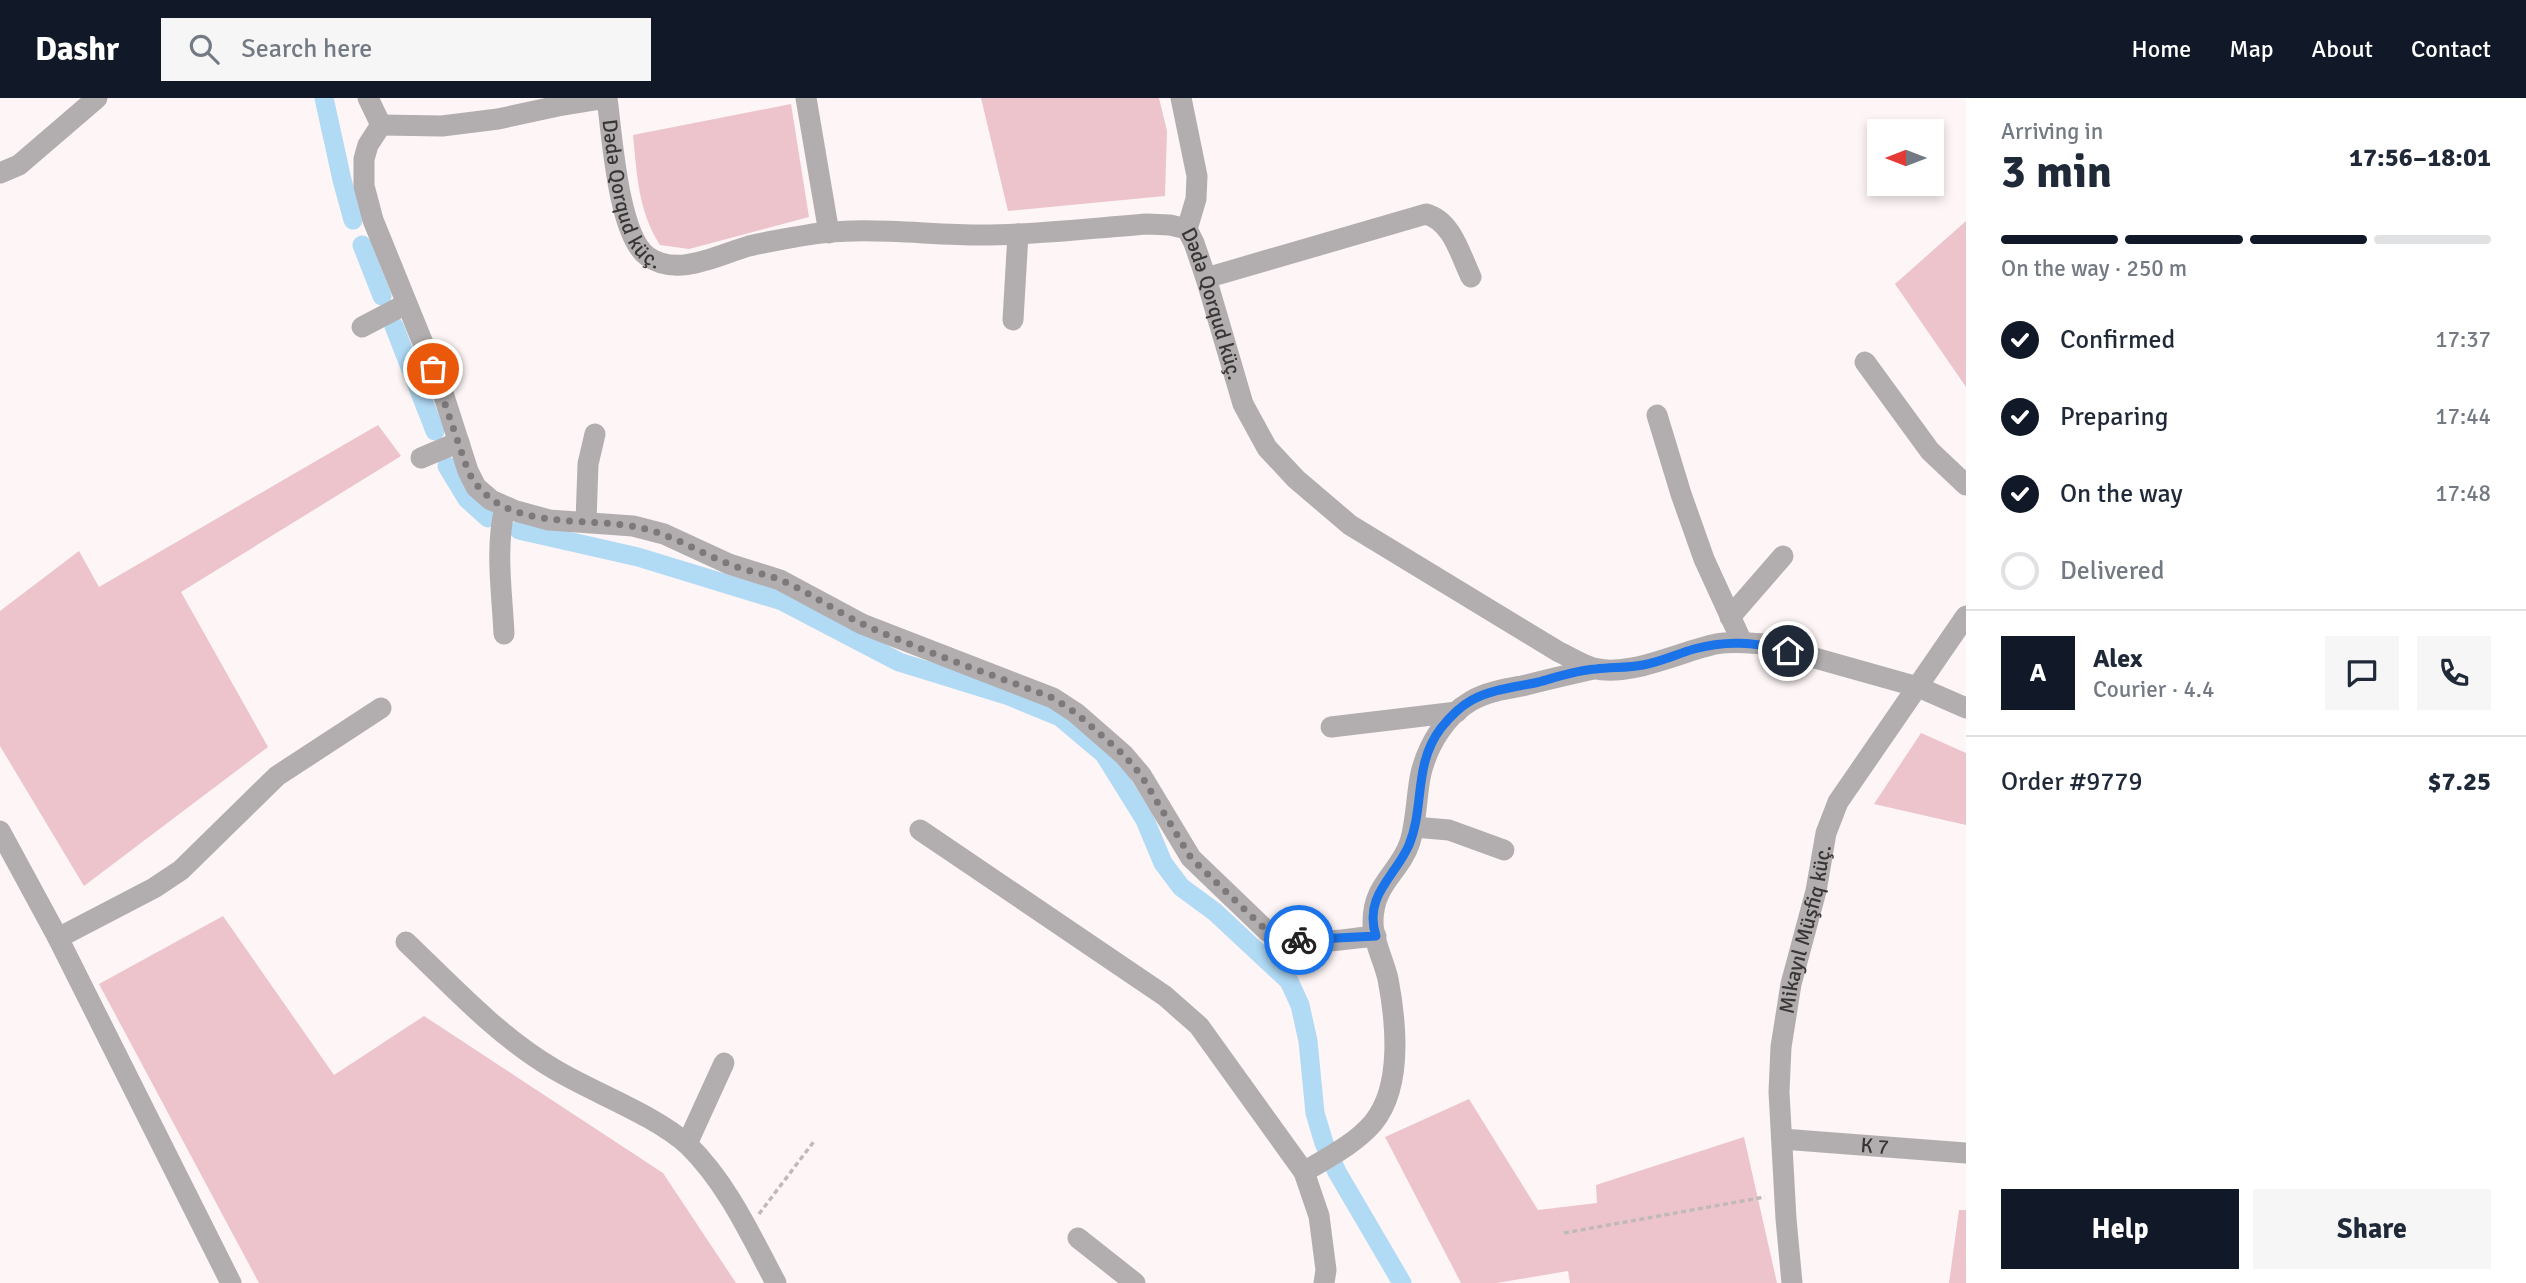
<!DOCTYPE html>
<meta charset="utf-8">
<style>
:root{--surface:#fff;--page:#f6f6f7;--text:#1f2937;--muted:#747a83;--line:#e0e1e3;--accent:#111827}
body{margin:0;font-family:Signika,sans-serif;background:var(--page);color:var(--text);height:100vh;display:flex;flex-direction:column;font-size:26px;white-space:nowrap}
*{box-sizing:border-box;margin:0}
p{font-size:23px;color:var(--muted)}
.icon{flex:none;width:38px;height:38px;fill:none;stroke:currentColor;stroke-width:2;stroke-linecap:round;stroke-linejoin:round}
.map{position:relative;flex:1;overflow:hidden}
.side{display:flex;flex-direction:column;background:var(--surface);width:560px}
.side>*{flex:none}
.needle{width:46px;rotate:270deg}
.tools{position:absolute;left:1867px;top:21px;display:grid;gap:14px}
.tools a{display:grid;place-items:center;width:77px;height:77px;border-radius:0px;background:var(--surface);box-shadow:0 4px 10px #0003;font-size:35px}
.pin{position:absolute;display:grid;place-items:center;width:60px;height:60px;color:#fff;margin:-30px;border:4px solid #fff;border-radius:50%;box-shadow:0 2px 7px #0007}
.courier{position:absolute;display:grid;place-items:center;width:70px;height:70px;margin:-35px;border:5px solid #1a73e8;border-radius:50%;background:#fff;color:#222;box-shadow:0 2px 9px #0007}
.summary em{font-style:normal;font-weight:700}
.summary div{display:flex;flex-direction:column-reverse}
.summary{display:flex;align-items:center;justify-content:space-between;height:119px;padding:0 35px}
h1{font-size:46px;font-weight:700;line-height:52px}
.bar{display:grid;grid-template-columns:repeat(4,1fr);gap:10px 7px;align-content:center;height:84px;padding:0 35px}
.bar i{height:9px;border-radius:5px;background:var(--line)}
.bar .active{background:var(--accent)}
.bar p{grid-column:span 4}
.line{display:flex;align-items:center;gap:18px;padding:0 35px;border-top:2px solid var(--line)}
.line div{flex:1}
.round{display:grid;place-items:center;flex:none;width:74px;height:74px;border-radius:0px;background:var(--page)}
ol{padding:0 35px;list-style:none}
li{display:flex;align-items:center;gap:21px;height:77px}
li p{margin-inline-start:auto}
li .icon{padding:7px;border-radius:50%;background:var(--accent);color:#fff;stroke-width:4}
li:last-child{color:var(--muted)}
li i{width:38px;height:38px;border:4px solid var(--line);border-radius:50%}
.button{display:flex;gap:14px;margin-top:auto;padding:14px 35px}
.button a{flex:1;height:80px;border-radius:0px;background:var(--accent);color:#fff;font-size:28px;font-weight:700;line-height:80px;text-align:center}
.button a+a{background:var(--page);color:var(--text)}
header{display:flex;align-items:center;gap:42px;box-sizing:border-box;height:98px;padding:0 35px;background:var(--accent);color:#fff}
header strong{font-size:33px}
nav{display:flex;gap:38px;margin-inline-start:auto;font-size:24px}
.search{width:490px;height:63px;background:var(--page);display:flex;align-items:center;gap:18px;box-sizing:border-box;padding:0 24px;border-radius:0px;color:var(--muted);font-size:26px}
main{display:flex;flex:1;min-height:0}
.map>svg:first-child{display:block}
.green{fill:#edc4cc}
.lines{fill:none;stroke-linecap:round;stroke-linejoin:round}
.canal{stroke:#b1daf5;stroke-width:19}
.path{stroke:#c0b9ba;stroke-width:3.5;stroke-dasharray:5 3.5;stroke-linecap:butt}
.minor{stroke:#b2aeaf;stroke-width:21}
.done{stroke:#7d7879;stroke-width:7;stroke-dasharray:0 12.6}
.route{stroke:#1a73e8;stroke-width:9}
.labels{text-anchor:middle;dominant-baseline:central;stroke-width:7;stroke-linejoin:round;paint-order:stroke}
.street-label{font-size:21px;fill:#383535;stroke:#fdf5f6}
</style>
<header>
<strong>Dashr</strong>
<div class="search"><svg class="icon" aria-label="search" viewBox="0 0 24 24"><circle cx="10" cy="10" r="6"/><path d="M15 15l6 6"/></svg>Search here</div>
<nav><a>Home</a><a>Map</a><a>About</a><a>Contact</a></nav>
</header>
<main>
<div class="map">
<svg width="1966" height="1185" viewBox="0 0 1966 1185">
<rect width="100%" height="100%" fill="#fdf5f6"/>
<path class="green" d="M 981,0 L 1159,0 L 1167,33 L 1165,98 L 1008,113 Z
M 791,6 L 809,119 L 689,151 L 660,147 C 638,113 637,76 633,37 Z
M 1966,123 L 1966,289 L 1895,186 Z
M 378,327 L 401,358 L 181,494 L 268,649 L 84,788 L 0,648 L 0,513 L 79,453 L 99,489 Z
M 1921,635 L 1966,655 L 1966,727 L 1874,706 Z
M 223,818 L 334,977 L 424,918 L 663,1075 L 736,1185 L 259,1185 L 99,886 Z
M 1469,1001 L 1538,1112 L 1597,1105 L 1596,1087 L 1744,1039 L 1777,1185 L 1570,1185 L 1568,1173 L 1497,1185 L 1461,1185 L 1385,1039 Z
M 1959,1112 L 1966,1112 L 1966,1185 L 1949,1185 Z"/>
<g class="lines">
<path class="canal" d="M 324,0 L 342,82 L 353,122
M 362,147 L 382,198
M 394,228 L 435,333
M 447,368 L 467,401 L 488,420
M 519,432 L 638,459 L 782,503 L 899,564 L 1009,598 L 1060,619 L 1104,656 L 1145,722 L 1163,765 L 1181,789 L 1215,814 L 1289,883 L 1300,907 L 1308,943 L 1315,1015 L 1324,1045 L 1337,1074 L 1402,1185"/>
<path class="path" d="M 759,1116 L 815,1042
M 1564,1135 L 1765,1099"/>
<g class="minor">
<path d="M 368,0 L 381,27"/>
<path d="M 806,0 L 829,135"/>
<path d="M 1181,0 L 1197,78 L 1196,101 L 1187,131"/>
<path id="s1" d="M 381,27 L 442,28 L 498,21 L 558,8 L 607,0 C 612,37 618,136 647,158 C 677,180 718,157 749,148 C 766,144 784,141 801,138 C 860,127 922,137 982,137 C 1037,137 1092,130 1147,126 L 1170,127 L 1187,131 L 1194,145 L 1206,180 L 1243,306 L 1267,350 L 1296,381 L 1350,427 L 1559,554 C 1570,559 1582,567 1593,570 C 1629,580 1681,553 1716,546 C 1732,543 1748,545 1765,546 L 1918,589 L 1966,610"/>
<path d="M 381,27 L 368,47 L 364,61 L 364,88 L 373,122 L 442,292 L 468,373 L 476,389 L 491,402 L 516,413 L 549,422 L 633,428 L 664,436 L 729,466 L 780,482 L 862,526 L 1053,600 L 1076,615 L 1124,657 L 1141,677 L 1191,760 L 1267,833 C 1298,852 1341,841 1376,838"/>
<path d="M 0,75 L 19,67 L 97,0"/>
<path d="M 1206,180 L 1426,116 C 1452,123 1460,156 1471,179"/>
<path d="M 1013,222 L 1018,136"/>
<path d="M 362,229 L 406,206"/>
<path d="M 1865,264 L 1930,353 L 1966,387"/>
<path d="M 1657,317 L 1681,396 L 1704,461 L 1742,544"/>
<path d="M 421,360 L 459,344"/>
<path d="M 586,424 L 588,366 L 595,336"/>
<path d="M 1730,519 L 1783,458"/>
<path d="M 504,536 C 502,493 495,451 505,409"/>
<path d="M 1331,629 L 1457,614"/>
<path d="M 1414,729 L 1449,732 L 1504,752"/>
<path d="M 920,732 L 1165,898 L 1199,928 L 1304,1074 L 1319,1118 L 1326,1172 L 1324,1185"/>
<path d="M 0,733 L 58,840 L 231,1185"/>
<path d="M 58,840 L 154,790 L 181,772 L 277,678 L 381,610"/>
<path d="M 406,844 C 453,889 498,938 554,971 C 594,995 655,1017 688,1047 C 727,1085 751,1138 776,1185"/>
<path id="s2" d="M 1782,1041 L 1966,1055"/>
<path d="M 687,1046 L 724,965"/>
<path d="M 1304,1074 C 1327,1060 1355,1046 1373,1025 C 1403,989 1396,923 1388,881 C 1384,863 1373,843 1373,824 C 1373,785 1400,775 1410,744 C 1417,721 1416,698 1421,675 C 1428,647 1445,618 1471,603 C 1486,594 1505,591 1522,588 C 1546,582 1570,576 1594,571"/>
<path d="M 1078,1140 L 1135,1185"/>
<path id="s3" d="M 1792,1185 L 1786,1121 L 1779,994 L 1781,949 L 1791,886 L 1816,793 L 1826,735 L 1838,704 L 1966,518"/>
</g>
</g>
<g class="lines">
<path class="done" d="M 433,271 L 468,373 C 501,438 588,416 646,431 C 676,439 701,455 729,466 C 746,473 764,475 780,482 C 810,494 836,514 865,527 C 926,555 991,576 1053,600 L 1076,615 L 1124,657 L 1141,677 L 1191,760 L 1267,833 L 1279,840 L 1299,842"/>
<path class="route" d="M 1299,842 L 1376,838 C 1363,798 1395,779 1409,747 C 1425,708 1413,667 1441,630 C 1449,620 1461,608 1472,602 C 1492,591 1517,589 1539,584 C 1557,579 1577,572 1596,571 C 1612,569 1627,570 1643,567 C 1660,564 1677,556 1694,551 C 1726,542 1755,544 1788,553"/>
</g>
<g class="labels">
<g class="street-label">
<text stroke="none"><textPath href="#s1" startOffset="329">Dədə Qorqud küç.</textPath></text>
<text stroke="none"><textPath href="#s1" startOffset="1020">Dədə Qorqud küç.</textPath></text>
<text stroke="none"><textPath href="#s3" startOffset="357">Mikayıl Müşfiq küç.</textPath></text>
<text stroke="none"><textPath href="#s2" startOffset="93">K 7</textPath></text>
</g>
</g>
</svg>
<div class="tools">
<a><svg class="needle" viewBox="-14 -14 28 28"><path d="M0-13l5 13h-10z" fill="#e53935"/><path d="M0 13l5-13h-10z" fill="#747a83"/></svg></a>
</div>
<div class="pin" style="left:433px;top:271px;background:#ea580c"><svg class="icon" aria-label="bag" viewBox="0 0 24 24"><path d="M5 8h14l-1 12H6zM9 8a3 3 0 0 1 6 0"/></svg></div>
<div class="pin" style="left:1788px;top:553px;background:#1f2937"><svg class="icon" aria-label="home" viewBox="0 0 24 24"><path d="M3 11l9-7 9 7M6 9v11h12V9"/></svg></div>
<div class="courier" style="left:1299px;top:842px"><svg class="icon" aria-label="bike" viewBox="0 0 24 24"><circle cx="6" cy="16" r="4"/><circle cx="18" cy="16" r="4"/><path d="M6 16l4-8h5l3 8M10 8l3 8H6M13 5h3"/></svg></div>
</div>
<section class="side">
<div class="summary"><div><h1>3 min</h1><p>Arriving in</p></div><em>17:56–18:01</em></div>
<div class="bar"><i class="active"></i><i class="active"></i><i class="active"></i><i></i><p>On the way · 250 m</p></div>
<ol>
<li><svg class="icon" aria-label="check" viewBox="0 0 24 24"><path d="M5 12l5 5 9-10"/></svg>Confirmed<p>17:37</p></li>
<li><svg class="icon" aria-label="check" viewBox="0 0 24 24"><path d="M5 12l5 5 9-10"/></svg>Preparing<p>17:44</p></li>
<li><svg class="icon" aria-label="check" viewBox="0 0 24 24"><path d="M5 12l5 5 9-10"/></svg>On the way<p>17:48</p></li>
<li><i></i>Delivered</li>
</ol>
<div class="line" style="height:126px"><b class="round" style="background:var(--accent);color:#fff">A</b><div><b>Alex</b><p>Courier · 4.4</p></div><a class="round"><svg class="icon" aria-label="chat" viewBox="0 0 24 24"><path d="M4 5h16v11H9l-5 4z"/></svg></a><a class="round"><svg class="icon" aria-label="phone" viewBox="0 0 24 24"><path d="M5 4h4l2 5-3 2q2 4 5 5l2-3 5 2v4C11 20 4 13 5 4z"/></svg></a></div>
<div class="line" style="height:91px"><div>Order #9779</div><b>$7.25</b></div>
<div class="button"><a>Help</a><a>Share</a></div>
</section>
</main>
